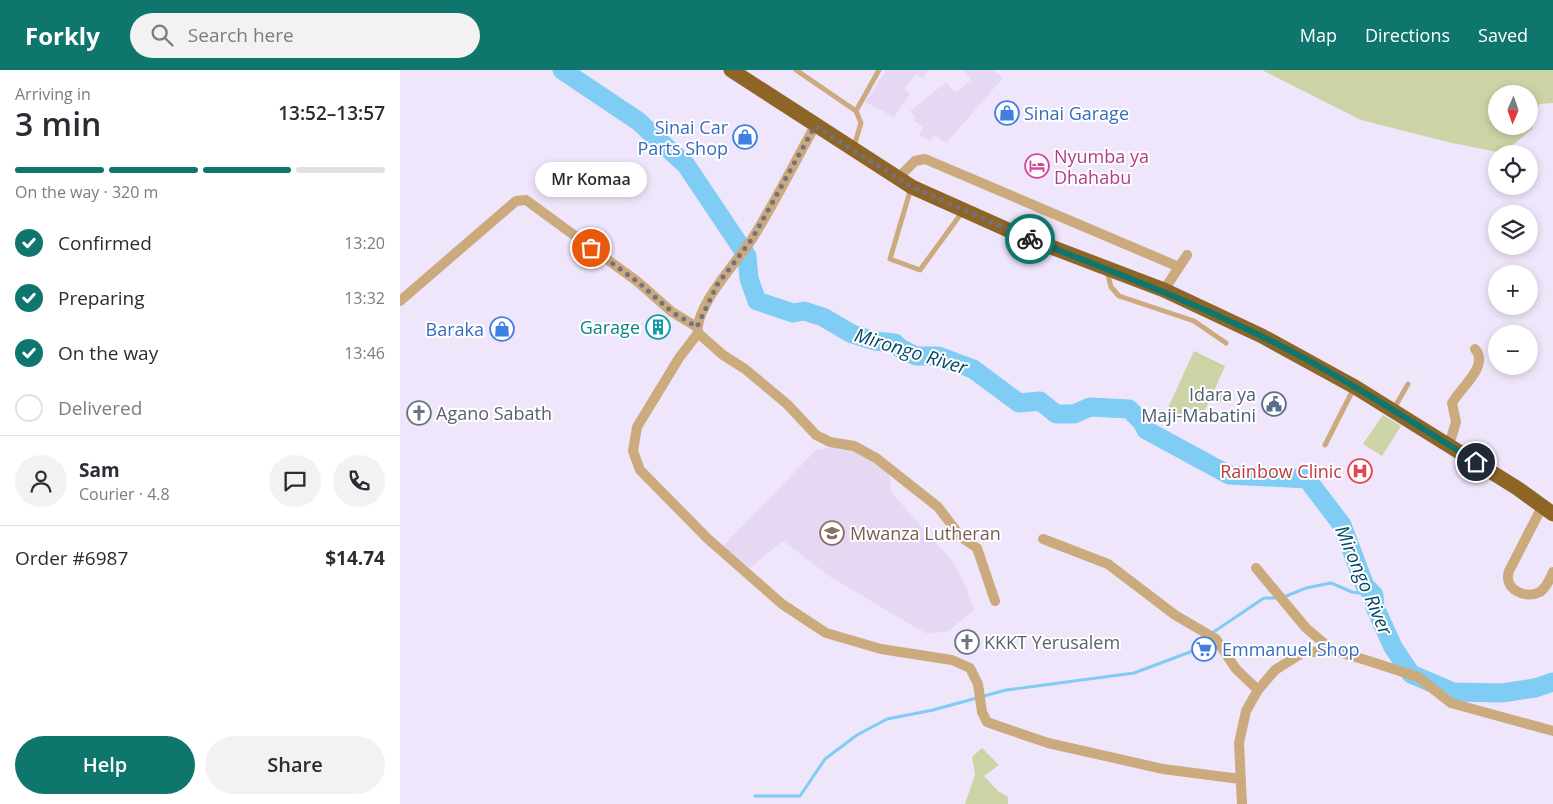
<!DOCTYPE html>
<meta charset="utf-8">
<style>
:root{--surface:#fff;--page:#f2f2f3;--text:#2b2b33;--muted:#7c7c81;--line:#e1e1e2;--accent:#0f766e}
body{margin:0;font-family:"Open Sans",sans-serif;background:var(--page);color:var(--text);height:100vh;display:flex;flex-direction:column;font-size:19px;white-space:nowrap}
*{box-sizing:border-box;margin:0}
p{font-size:16px;color:var(--muted)}
.icon{flex:none;width:28px;height:28px;fill:none;stroke:currentColor;stroke-width:2;stroke-linecap:round;stroke-linejoin:round}
.map{position:relative;flex:1;overflow:hidden}
.side{display:flex;flex-direction:column;background:var(--surface);width:400px}
.side>*{flex:none}
.needle{width:32px;rotate:182deg}
.fabs{position:absolute;left:1088px;top:15px;display:grid;gap:10px}
.fabs a{display:grid;place-items:center;width:50px;height:50px;border-radius:50%;background:var(--surface);box-shadow:0 2px 8px #0003;font-size:25px}
.pin{position:absolute;display:grid;place-items:center;width:42px;height:42px;color:#fff;margin:-21px;border:2px solid #fff;border-radius:50%;box-shadow:0 1px 5px #0007}
.courier{position:absolute;display:grid;place-items:center;width:50px;height:50px;margin:-25px;border:4px solid #0f766e;border-radius:50%;background:#fff;color:#222;box-shadow:0 1px 6px #0007}
.bubble{position:absolute;height:35px;border-radius:18px;background:var(--surface);box-shadow:0 2px 8px #0003;font-size:16px;font-weight:600;line-height:35px;text-align:center}
.overview em{font-style:normal;font-weight:600}
.overview div{display:flex;flex-direction:column-reverse}
.overview{display:flex;align-items:center;justify-content:space-between;height:85px;padding:0 15px}
h1{font-size:32px;font-weight:600;line-height:38px}
.bar{display:grid;grid-template-columns:repeat(4,1fr);gap:8px 5px;align-content:center;height:60px;padding:0 15px}
.bar i{height:6px;border-radius:4px;background:var(--line)}
.bar .selected{background:var(--accent)}
.bar p{grid-column:span 4}
.line{display:flex;align-items:center;gap:12px;padding:0 15px;border-top:1px solid var(--line)}
.line div{flex:1}
.round{display:grid;place-items:center;flex:none;width:52px;height:52px;border-radius:26px;background:var(--page)}
ol{padding:0 15px;list-style:none}
li{display:flex;align-items:center;gap:15px;height:55px}
li p{margin-inline-start:auto}
li .icon{padding:5px;border-radius:50%;background:var(--accent);color:#fff;stroke-width:4}
li:last-child{color:var(--muted)}
li i{width:28px;height:28px;border:2px solid var(--line);border-radius:50%}
.primary-button{display:flex;gap:10px;margin-top:auto;padding:10px 15px}
.primary-button a{flex:1;height:58px;border-radius:30px;background:var(--accent);color:#fff;font-size:20px;font-weight:600;line-height:58px;text-align:center}
.primary-button a+a{background:var(--page);color:var(--text)}
header{display:flex;align-items:center;gap:30px;box-sizing:border-box;height:70px;padding:0 25px;background:var(--accent);color:#fff}
header strong{font-size:24px}
nav{display:flex;gap:28px;margin-inline-start:auto;font-size:18px}
.search{width:350px;height:45px;background:var(--page);display:flex;align-items:center;gap:12px;box-sizing:border-box;padding:0 18px;border-radius:28px;color:var(--muted);font-size:19px}
main{display:flex;flex:1;min-height:0}
.map>svg:first-child{display:block}
.built{fill:#e6d8f3}
.green{fill:#ccd3a5;fill-rule:evenodd}
.lines{fill:none;stroke-linecap:round;stroke-linejoin:round}
.stream{stroke:#7fccf5;stroke-width:3}
.river{stroke:#7fccf5;stroke-width:19}
.lane{stroke:#cbaa7e;stroke-width:5}
.street{stroke:#cbaa7e;stroke-width:10}
.highway{stroke:#8d6527;stroke-width:15}
.done{stroke:#77717e;stroke-width:5;stroke-dasharray:0 9}
.route{stroke:#0f766e;stroke-width:6}
.labels{text-anchor:middle;dominant-baseline:central;stroke-width:4;stroke-linejoin:round;paint-order:stroke}
.shop-label{font-size:18px;fill:#366cbe;stroke:#fff;text-anchor:start}
.hotel-label{font-size:18px;fill:#b23c85;stroke:#fff;text-anchor:start}
.culture-label{font-size:18px;fill:#0d838f;stroke:#fff;text-anchor:end}
.service-label{font-size:18px;fill:#4e5e75;stroke:#fff;text-anchor:end}
.worship-label{font-size:18px;fill:#5b616d;stroke:#fff;text-anchor:start}
.health-label{font-size:18px;fill:#be3a42;stroke:#fff;text-anchor:end}
.education-label{font-size:18px;fill:#785e54;stroke:#fff;text-anchor:start}
.water-label{font-size:19px;font-style:italic;fill:#054863;stroke:#fff}
</style>
<header>
<strong>Forkly</strong>
<div class="search"><svg class="icon" aria-label="search" viewBox="0 0 24 24"><circle cx="10" cy="10" r="6"/><path d="M15 15l6 6"/></svg>Search here</div>
<nav><a>Map</a><a>Directions</a><a>Saved</a></nav>
</header>
<main>
<section class="side">
<div class="overview"><div><h1>3 min</h1><p>Arriving in</p></div><em>13:52–13:57</em></div>
<div class="bar"><i class="selected"></i><i class="selected"></i><i class="selected"></i><i></i><p>On the way · 320 m</p></div>
<ol>
<li><svg class="icon" aria-label="check" viewBox="0 0 24 24"><path d="M5 12l5 5 9-10"/></svg>Confirmed<p>13:20</p></li>
<li><svg class="icon" aria-label="check" viewBox="0 0 24 24"><path d="M5 12l5 5 9-10"/></svg>Preparing<p>13:32</p></li>
<li><svg class="icon" aria-label="check" viewBox="0 0 24 24"><path d="M5 12l5 5 9-10"/></svg>On the way<p>13:46</p></li>
<li><i></i>Delivered</li>
</ol>
<div class="line" style="height:90px"><a class="round"><svg class="icon" aria-label="person" viewBox="0 0 24 24"><circle cx="12" cy="8" r="4"/><path d="M4 21q1-7 8-7t8 7"/></svg></a><div><b>Sam</b><p>Courier · 4.8</p></div><a class="round"><svg class="icon" aria-label="chat" viewBox="0 0 24 24"><path d="M4 5h16v11H9l-5 4z"/></svg></a><a class="round"><svg class="icon" aria-label="phone" viewBox="0 0 24 24"><path d="M5 4h4l2 5-3 2q2 4 5 5l2-3 5 2v4C11 20 4 13 5 4z"/></svg></a></div>
<div class="line" style="height:65px"><div>Order #6987</div><b>$14.74</b></div>
<div class="primary-button"><a>Help</a><a>Share</a></div>
</section>
<div class="map">
<svg width="1153" height="734" viewBox="0 0 1153 734">
<rect width="100%" height="100%" fill="#f0e6fb"/>
<path class="built" d="M 486,0 L 528,0 L 523,9 L 516,4 L 504,18 L 510,24 L 494,47 L 465,32 Z
M 564,0 L 593,0 L 603,8 L 546,73 L 534,65 L 530,71 L 519,65 L 523,57 L 513,50 L 515,47 L 510,41 L 546,12 L 555,23 L 571,10 Z
M 449,375 L 489,404 L 492,423 L 554,493 L 566,517 L 574,540 L 547,562 L 525,563 L 432,508 L 383,471 L 350,498 L 322,477 L 416,380 Z"/>
<path class="green" d="M 862,0 L 1153,0 L 1153,33 L 1139,34 L 1132,59 L 1103,83 L 1052,73 L 961,50 ZM 1096,24 L 1129,24 L 1129,56 L 1096,56 Z
M 794,281 L 825,296 L 814,321 L 823,326 L 820,333 L 810,329 L 803,344 L 789,338 L 784,348 L 767,340 Z
M 983,345 L 1001,356 L 982,386 L 963,374 Z
M 582,678 L 599,695 L 584,706 L 598,721 L 608,727 L 608,734 L 565,734 L 575,705 L 572,687 Z"/>
<g class="lines">
<path class="stream" d="M 884,527 L 906,518 L 931,513 L 952,522 L 974,525
M 355,726 L 400,726 L 425,689 L 457,665 L 487,649 L 533,640 L 606,620 L 734,603 L 790,582 L 812,563 L 864,528 L 878,528"/>
<path class="river" d="M 162,0 L 238,51 L 286,95 L 347,186 L 349,209 L 357,231 L 393,243 L 404,241 L 423,247 L 452,264 L 475,271 L 495,273 L 500,278 L 516,286 L 538,286 L 573,299 L 619,333 L 640,331 L 656,344 L 674,344 L 690,337 L 729,339 L 742,352 L 746,360 L 829,405 L 907,409 L 942,455 L 965,516 L 974,525 L 975,537 L 993,577 L 1011,604 L 1053,622 L 1102,623 L 1135,618 L 1153,612"/>
<path class="lane" d="M 396,0 L 456,41 L 461,53 L 454,76
M 456,41 L 479,0
M 511,118 L 490,189 L 520,200 L 563,141
M 707,201 L 711,217 L 719,226 L 794,251 L 826,273
M 993,340 L 1008,314
M 925,375 L 954,318"/>
<path class="street" d="M 415,56 C 394,93 375,133 352,169 C 338,191 294,237 298,263 L 323,285 L 345,299 L 387,334 L 416,365 L 430,372 L 454,376 L 476,388 L 538,437 L 561,467 L 577,478 L 595,531
M 497,109 L 515,91 L 525,89 L 779,197
M 764,220 L 787,185
M 0,231 L 116,131 L 126,130 L 238,212 L 272,242 L 297,257
M 298,263 L 279,288 L 237,357 L 233,381 L 240,400 L 308,469 L 382,534 L 426,563 L 481,579 L 552,590 L 570,598 L 578,614 L 582,642 L 587,652 L 601,657 L 648,673 L 763,699 L 840,709
M 1049,375 L 1056,352 L 1052,333 C 1060,318 1090,296 1075,279
M 1142,437 L 1109,501 C 1103,518 1124,530 1140,522 C 1146,518 1150,509 1153,502
M 643,469 L 708,494 L 775,545 L 816,569 L 836,599 L 858,620
M 856,498 L 906,558 L 932,580
M 842,734 L 839,673 L 846,641 L 858,620 L 875,600 L 902,583 L 932,580 L 969,591 L 1018,607 L 1051,633 L 1153,661"/>
<path class="highway" d="M 331,0 L 512,117 L 617,164 L 764,220 L 862,266 L 955,317 L 1117,418 L 1153,444"/>
</g>
<g class="lines">
<path class="done" d="M 191,178 L 238,212 L 272,242 L 297,257 L 317,215 L 352,169 L 415,56 L 512,117 L 630,169"/>
<path class="route" d="M 630,169 C 708,200 786,229 861,266 C 935,302 1006,348 1076,392"/>
</g>
<defs>
<g id="shop-ring" transform="scale(1.25)"><circle r="9.5" fill="#fff" stroke="#3f7fe0" stroke-width="1.5"/><path d="M-5-2.5h2.3a2.7 3.5 0 0 1 5.4 0H5L5.5 6h-11ZM-1.5-2.5h3a1.5 2.3 0 0 0-3 0Z" fill="#3f7fe0"/></g>
<g id="hotel-ring" transform="scale(1.25)"><circle r="9.5" fill="#fff" stroke="#d1479c" stroke-width="1.5"/><path d="M-6-4.5h1.5V1H6V5H4.5V3h-9V5H-6ZM-4 0a1.8 1.8 0 1 1 3.6 0ZM.5 0V-2.5h3Q6-2.5 6 0Z" fill="#d1479c"/></g>
<g id="building-ring" transform="scale(1.25)"><circle r="9.5" fill="#fff" stroke="#0f9aa8" stroke-width="1.5"/><path d="M-4-6H4V6H1V3H-1V6H-4ZM-2.5-4.3h1.7v1.8h-1.7ZM.8-4.3h1.7v1.8H.8ZM-2.5-1h1.7V.8h-1.7ZM.8-1h1.7V.8H.8Z" fill="#0f9aa8"/></g>
<g id="civic-ring" transform="scale(1.25)"><circle r="9.5" fill="#fff" stroke="#5c6f8a" stroke-width="1.5"/><path d="M-.6-6.5H3V-4.5H.6V-3L4-1V1h2V6H-6V1h2V-1L-.6-3ZM-1.2 2.5V6h2.4V2.5Z" fill="#5c6f8a"/></g>
<g id="church-ring" transform="scale(1.25)"><circle r="9.5" fill="#fff" stroke="#6b7280" stroke-width="1.5"/><path d="M-1.2-6h2.4v3.5h3.3v2.4h-3.3V6h-2.4V-.1h-3.3v-2.4h3.3Z" fill="#6b7280"/></g>
<g id="hospital-ring" transform="scale(1.25)"><circle r="9.5" fill="#fff" stroke="#e0444e" stroke-width="1.5"/><path d="M-5-5h3v3.5h4V-5h3V5h-3V1.5h-4V5h-3Z" fill="#e0444e"/></g>
<g id="school-ring" transform="scale(1.25)"><circle r="9.5" fill="#fff" stroke="#8d6e63" stroke-width="1.5"/><path d="M0-5L7-2L0 1L-7-2ZM-4 1L0 2.5L4 1V4Q0 6-4 4Z" fill="#8d6e63"/></g>
<g id="supermarket-ring" transform="scale(1.25)"><circle r="9.5" fill="#fff" stroke="#3f7fe0" stroke-width="1.5"/><path d="M-6-5.5h2.5l.6 2H6L4.5 2H-2.5L-4.4-4H-6ZM-1.5 3.2a1.3 1.3 0 1 0 .1 0ZM3 3.2a1.3 1.3 0 1 0 .1 0Z" fill="#3f7fe0"/></g>
</defs>
<g fill-rule="evenodd">
<use href="#shop-ring" x="607" y="43"/>
<use href="#shop-ring" x="345" y="67"/>
<use href="#hotel-ring" x="637" y="96"/>
<use href="#building-ring" x="258" y="257"/>
<use href="#shop-ring" x="102" y="259"/>
<use href="#civic-ring" x="874" y="334"/>
<use href="#church-ring" x="19" y="343"/>
<use href="#hospital-ring" x="960" y="401"/>
<use href="#school-ring" x="432" y="463"/>
<use href="#church-ring" x="567" y="572"/>
<use href="#supermarket-ring" x="804" y="579"/>
</g>
<g class="labels">
<g class="shop-label">
<text x="624" y="43">Sinai Garage</text>
<text x="328" y="57" text-anchor="end">Sinai Car<tspan x="328" dy="21">Parts Shop</tspan></text>
<text x="84" y="259" text-anchor="end">Baraka</text>
<text x="822" y="579">Emmanuel Shop</text>
</g>
<g class="hotel-label">
<text x="654" y="86">Nyumba ya<tspan x="654" dy="21">Dhahabu</tspan></text>
</g>
<g class="culture-label">
<text x="240" y="257">Garage</text>
</g>
<g class="service-label">
<text x="856" y="324">Idara ya<tspan x="856" dy="21">Maji-Mabatini</tspan></text>
</g>
<g class="worship-label">
<text x="36" y="343">Agano Sabath</text>
<text x="584" y="572">KKKT Yerusalem</text>
</g>
<g class="health-label">
<text x="942" y="401">Rainbow Clinic</text>
</g>
<g class="education-label">
<text x="450" y="463">Mwanza Lutheran</text>
</g>
<g class="water-label">
<text transform="translate(511 281) rotate(17)">Mirongo River</text>
<text transform="translate(964 510) rotate(67)">Mirongo River</text>
</g>
</g>
</svg>
<div class="fabs">
<a><svg class="needle" viewBox="-14 -14 28 28"><path d="M0-13l5 13h-10z" fill="#e53935"/><path d="M0 13l5-13h-10z" fill="#7c7c81"/></svg></a>
<a><svg class="icon" aria-label="locate" viewBox="0 0 24 24"><circle cx="12" cy="12" r="6"/><path d="M12 2v4M12 18v4M2 12h4M18 12h4"/></svg></a>
<a><svg class="icon" aria-label="layers" viewBox="0 0 24 24"><path d="M12 4l9 5-9 5-9-5zM3 14l9 5 9-5"/></svg></a>
<a>+</a>
<a>−</a>
</div>
<div class="pin" style="left:191px;top:178px;background:#ea580c"><svg class="icon" aria-label="bag" viewBox="0 0 24 24"><path d="M5 8h14l-1 12H6zM9 8a3 3 0 0 1 6 0"/></svg></div>
<div class="pin" style="left:1076px;top:392px;background:#1f2937"><svg class="icon" aria-label="home" viewBox="0 0 24 24"><path d="M3 11l9-7 9 7M6 9v11h12V9"/></svg></div>
<div class="courier" style="left:630px;top:169px"><svg class="icon" aria-label="bike" viewBox="0 0 24 24"><circle cx="6" cy="16" r="4"/><circle cx="18" cy="16" r="4"/><path d="M6 16l4-8h5l3 8M10 8l3 8H6M13 5h3"/></svg></div>
<div class="bubble" style="left:135px;top:92px;width:112px">Mr Komaa</div>
</div>
</main>
